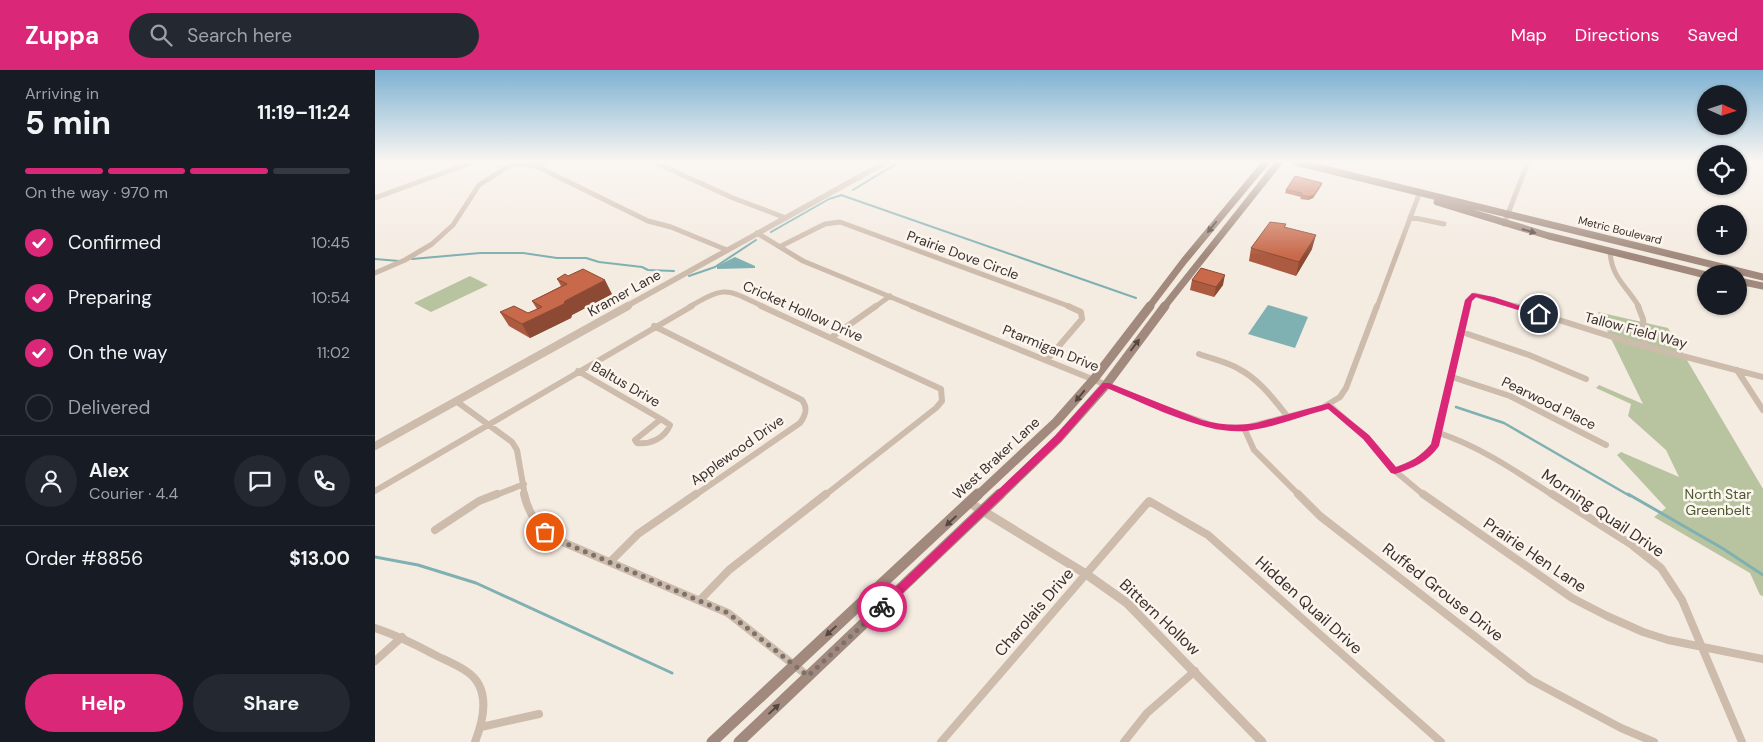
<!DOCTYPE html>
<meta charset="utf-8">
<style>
:root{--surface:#171b24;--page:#242831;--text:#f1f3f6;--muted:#9ea1a6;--line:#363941;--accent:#db2777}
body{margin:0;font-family:"DM Sans",sans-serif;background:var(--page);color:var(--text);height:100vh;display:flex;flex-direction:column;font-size:19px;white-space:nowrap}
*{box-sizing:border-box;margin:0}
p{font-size:16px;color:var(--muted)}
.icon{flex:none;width:28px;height:28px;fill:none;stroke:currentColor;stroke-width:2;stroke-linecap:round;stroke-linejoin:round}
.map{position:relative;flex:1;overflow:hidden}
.panel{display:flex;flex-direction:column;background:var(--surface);width:375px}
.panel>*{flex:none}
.needle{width:32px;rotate:93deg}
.controls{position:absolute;left:1322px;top:15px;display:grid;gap:10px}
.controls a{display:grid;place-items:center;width:50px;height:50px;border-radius:50%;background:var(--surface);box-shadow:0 1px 4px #0004;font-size:25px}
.pin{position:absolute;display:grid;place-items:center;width:42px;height:42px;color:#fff;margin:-21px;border:2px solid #fff;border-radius:50%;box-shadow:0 1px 5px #0007}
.courier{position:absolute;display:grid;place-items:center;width:50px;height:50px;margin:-25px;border:4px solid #db2777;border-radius:50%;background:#fff;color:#222;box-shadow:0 1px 6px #0007}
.summary em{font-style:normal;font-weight:700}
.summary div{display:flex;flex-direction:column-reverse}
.summary{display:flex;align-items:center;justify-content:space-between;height:85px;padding:0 25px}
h1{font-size:32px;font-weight:700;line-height:38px}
.bar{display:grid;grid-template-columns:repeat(4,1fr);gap:8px 5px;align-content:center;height:60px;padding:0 25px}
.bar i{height:6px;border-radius:4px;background:var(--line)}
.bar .active{background:var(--accent)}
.bar p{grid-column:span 4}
.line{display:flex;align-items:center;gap:12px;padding:0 25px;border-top:1px solid var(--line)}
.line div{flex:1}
.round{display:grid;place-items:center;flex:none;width:52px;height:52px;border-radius:26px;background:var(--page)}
ol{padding:0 25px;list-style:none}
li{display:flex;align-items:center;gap:15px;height:55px}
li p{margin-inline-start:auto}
li .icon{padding:5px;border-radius:50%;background:var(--accent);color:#fff;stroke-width:4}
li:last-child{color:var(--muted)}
li i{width:28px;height:28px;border:2px solid var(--line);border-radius:50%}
.action{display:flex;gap:10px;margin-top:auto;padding:10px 25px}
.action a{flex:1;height:58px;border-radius:30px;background:var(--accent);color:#fff;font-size:20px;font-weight:700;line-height:58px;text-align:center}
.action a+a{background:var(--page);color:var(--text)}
header{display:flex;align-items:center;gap:30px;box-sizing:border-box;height:70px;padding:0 25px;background:var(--accent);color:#fff}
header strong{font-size:24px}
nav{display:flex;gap:28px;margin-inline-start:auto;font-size:18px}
.search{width:350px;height:45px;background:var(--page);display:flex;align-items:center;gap:12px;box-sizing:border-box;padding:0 18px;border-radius:28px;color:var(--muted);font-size:19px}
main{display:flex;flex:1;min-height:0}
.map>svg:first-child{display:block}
.green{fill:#b8c4a0}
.water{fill:#7fb0b2}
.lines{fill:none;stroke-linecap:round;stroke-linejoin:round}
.stream-far2{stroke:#7fb0b2;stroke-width:2}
.stream-far1{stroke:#7fb0b2;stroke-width:2.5}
.stream{stroke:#7fb0b2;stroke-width:3}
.minor-far2{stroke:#cdbbac;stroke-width:5}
.minor-far1{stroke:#cdbbac;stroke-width:6}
.minor{stroke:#cdbbac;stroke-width:8}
.tertiary-far2{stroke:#cdbbac;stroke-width:5.5}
.tertiary-far1{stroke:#cdbbac;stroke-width:8}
.tertiary{stroke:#cdbbac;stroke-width:9}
.secondary-far2{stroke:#a18a7d;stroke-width:7}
.secondary-far1{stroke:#a18a7d;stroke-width:9}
.secondary{stroke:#a18a7d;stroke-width:11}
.wall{fill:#ac5a40}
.shaded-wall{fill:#8c4a34}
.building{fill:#c8694b;stroke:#8c4a34}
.oneway{fill:#544640}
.route{fill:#db2777}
.done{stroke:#7c716b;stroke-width:5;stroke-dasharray:0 9}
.labels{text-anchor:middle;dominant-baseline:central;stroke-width:5;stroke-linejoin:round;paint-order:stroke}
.far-street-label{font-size:11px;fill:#3b302b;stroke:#fbf5ee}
.street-label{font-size:14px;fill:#3b302b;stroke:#fbf5ee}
.park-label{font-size:14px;fill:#4a5a2e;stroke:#fbf5ee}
.near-street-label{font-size:16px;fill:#3b302b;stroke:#fbf5ee}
</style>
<header>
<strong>Zuppa</strong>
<div class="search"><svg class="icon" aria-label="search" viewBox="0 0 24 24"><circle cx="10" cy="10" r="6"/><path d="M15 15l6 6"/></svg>Search here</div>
<nav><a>Map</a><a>Directions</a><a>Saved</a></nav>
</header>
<main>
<section class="panel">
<div class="summary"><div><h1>5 min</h1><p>Arriving in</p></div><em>11:19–11:24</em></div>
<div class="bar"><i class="active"></i><i class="active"></i><i class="active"></i><i></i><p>On the way · 970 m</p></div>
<ol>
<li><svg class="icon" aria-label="check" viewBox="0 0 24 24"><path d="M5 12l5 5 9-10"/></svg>Confirmed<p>10:45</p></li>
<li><svg class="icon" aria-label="check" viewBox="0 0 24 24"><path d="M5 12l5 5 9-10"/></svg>Preparing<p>10:54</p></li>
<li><svg class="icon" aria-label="check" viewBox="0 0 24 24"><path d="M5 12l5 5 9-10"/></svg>On the way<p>11:02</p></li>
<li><i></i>Delivered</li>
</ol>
<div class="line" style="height:90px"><a class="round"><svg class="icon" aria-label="person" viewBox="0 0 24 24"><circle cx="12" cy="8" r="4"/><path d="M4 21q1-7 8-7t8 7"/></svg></a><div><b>Alex</b><p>Courier · 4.4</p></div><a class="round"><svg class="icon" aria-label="chat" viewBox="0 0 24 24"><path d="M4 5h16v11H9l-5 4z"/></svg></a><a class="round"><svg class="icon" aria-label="phone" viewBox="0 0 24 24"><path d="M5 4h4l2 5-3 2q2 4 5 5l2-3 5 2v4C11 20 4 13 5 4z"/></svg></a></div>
<div class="line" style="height:65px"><div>Order #8856</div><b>$13.00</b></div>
<div class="action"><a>Help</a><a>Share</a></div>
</section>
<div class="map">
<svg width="1388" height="672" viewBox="0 0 1388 672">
<rect width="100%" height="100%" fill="#f4ebe1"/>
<path class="green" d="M 95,206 L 113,215 L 56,242 L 39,233 Z
M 1223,242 L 1293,258 L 1388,419 L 1388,526 L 1385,525 L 1375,503 L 1279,447 L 1291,438 L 1242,385 L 1246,382 L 1304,407 L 1291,380 L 1253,346 L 1256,334 L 1221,318 L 1224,315 L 1268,334 Z"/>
<path class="water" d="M 360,187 L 380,196 L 380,198 L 342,199 L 342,196 Z
M 893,235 L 933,247 L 920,278 L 873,264 Z"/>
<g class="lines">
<path class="stream-far2" d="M 478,120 L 524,92
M 466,125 L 761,228
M 396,162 L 454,129 L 467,125
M 0,189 L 24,191
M 37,189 L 105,183 L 148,183 L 182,188 L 211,188 L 224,192 L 267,197 L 273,200 L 299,201
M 314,206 L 340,197 L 381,170"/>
<path class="stream-far1" d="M 1081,337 L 1129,353 L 1255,426"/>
<path class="stream" d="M 1253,424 L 1347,478 L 1388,505
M 0,487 L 43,495 L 101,513 L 297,603"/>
<path class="minor-far2" d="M 279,92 L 358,128 L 411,148
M 138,93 L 161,96 L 273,151 L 296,157 L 352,180
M 161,96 L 173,92
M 0,128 L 98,92
M 1035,147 L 1069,154
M 1129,154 L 1153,92
M 382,163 L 428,191 L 540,237
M 406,176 L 450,154 L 465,152 L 696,237
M 1235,182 C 1237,209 1252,216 1264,237
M 0,203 L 30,190 L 57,174 L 78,155 L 104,115 L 140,92
M 314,237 C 352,215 351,219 389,237
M 500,237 L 515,226
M 1002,237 L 1043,127
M 1092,237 L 1094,230 L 1100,225 L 1144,237"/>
<path class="minor-far1" d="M 386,236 L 566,319 L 567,331 L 561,338 L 449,426
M 537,236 L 786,337 L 842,357 L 869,358 L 947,338 L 965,327 L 971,318 L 1002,236
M 1140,236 L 1250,271 L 1388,307
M 1263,236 L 1268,249 L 1270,276
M 279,256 L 427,330 C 433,338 431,345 425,353 L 319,426
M 1087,262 L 1154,285 L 1211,309
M 457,267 L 501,236
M 824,284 C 837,289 852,292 864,299 C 885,310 899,330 914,348
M 672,290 L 707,249 L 706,242 L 693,236
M 1362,300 L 1388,340
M 203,301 L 286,349
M 1077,307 L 1135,326 L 1231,375
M 81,331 L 137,372 L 142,380 L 150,426
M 954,335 L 991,367 L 1020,401 L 1050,426
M 286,349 L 295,355 C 290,368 275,375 262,373 L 260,370 Z
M 869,358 L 879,380 L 925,426
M 1064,363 C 1106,377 1142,402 1179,426
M 1020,401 L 1042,391 L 1060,376 L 1093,236
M 0,421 L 317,236
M 119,426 L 149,414"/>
<path class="minor" d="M 149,424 C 154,446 164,458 183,470 L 353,543 L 433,606
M 923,424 L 945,446 L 1156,610 L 1246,658 L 1279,672
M 1048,424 L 1197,528 L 1232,546 L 1268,562 L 1293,570 L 1388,589
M 1177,424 L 1257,475 L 1286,498 L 1307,530 L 1367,672
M 60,460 L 104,431 L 122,424
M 235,492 L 263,464 L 321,424
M 325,530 L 354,500 L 451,424
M 0,558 C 21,565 40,574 60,585 C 70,590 82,595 91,601 C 116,617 109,649 100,672
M 0,591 L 27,567
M 106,657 L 164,644
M 566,672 L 774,431 L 833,465 L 1066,672
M 749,672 L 772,643 L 820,601"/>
<path class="tertiary-far2" d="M 250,237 L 511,92"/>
<path class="tertiary-far1" d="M 0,376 L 253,236"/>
<path class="tertiary" d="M 595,433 L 711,504 L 752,533 L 887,672"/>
<path class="secondary-far2" d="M 921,92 L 1388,207
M 1062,132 L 1174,166 L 1331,205
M 1364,211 L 1388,216
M 774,237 L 809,191 L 891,92
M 789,237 L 904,92"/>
<path class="secondary-far1" d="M 602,426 L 681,352 L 719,309 L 775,236
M 624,426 L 683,369 L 731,315 L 790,236"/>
<path class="secondary" d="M 337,672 L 603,424
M 364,672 L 625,424"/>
</g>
<path class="wall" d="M 947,113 L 946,116 L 938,128 L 933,130 L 925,129 L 926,127 L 910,123 L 911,120 Z
M 911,154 L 910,157 L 937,179 L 921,206 L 874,191 L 876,178 Z
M 182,209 L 237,224 L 197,245 L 196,248 L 155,268 L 134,256 L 125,242 L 153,243 L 162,239 L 157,231 L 186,216 Z
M 817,210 L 848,215 L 839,227 L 815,220 Z"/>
<path class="shaded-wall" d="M 947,113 L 946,116 L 938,128 L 933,130 L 934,127 Z
M 941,165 L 937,179 L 921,206 L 924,192 Z
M 850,205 L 848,215 L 839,227 L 841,217 Z
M 230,210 L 237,224 L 197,245 L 196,248 L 155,268 L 147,254 Z"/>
<path class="building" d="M 920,106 L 947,113 L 939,125 L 934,127 L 926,125 L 927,123 L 911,120 Z
M 895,152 L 911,154 L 909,157 L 941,165 L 924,192 L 876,178 Z
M 826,198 L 850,205 L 841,217 L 817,210 Z
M 208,199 L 230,210 L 190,231 L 189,234 L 147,254 L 125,242 L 139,236 L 153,243 L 167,237 L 157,231 L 192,214 L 182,209 L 190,204 L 193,206 Z"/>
<defs><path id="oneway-solid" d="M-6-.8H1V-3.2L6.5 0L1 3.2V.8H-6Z" transform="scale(1.25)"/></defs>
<g class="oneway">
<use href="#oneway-solid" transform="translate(837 157) rotate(129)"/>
<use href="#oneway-solid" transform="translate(1154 161) rotate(16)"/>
<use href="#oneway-solid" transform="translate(760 275) rotate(-53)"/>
<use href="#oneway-solid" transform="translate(705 326) rotate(130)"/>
<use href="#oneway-solid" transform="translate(576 451) rotate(137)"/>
<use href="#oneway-solid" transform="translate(456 561) rotate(137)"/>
<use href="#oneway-solid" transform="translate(399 639) rotate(-43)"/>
</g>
<linearGradient id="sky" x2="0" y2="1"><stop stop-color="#7eb2d2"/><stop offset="0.49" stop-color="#faf6f2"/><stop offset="1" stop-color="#faf6f2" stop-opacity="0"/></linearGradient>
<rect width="1388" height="186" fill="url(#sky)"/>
<path class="route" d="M 1097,223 L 1119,227 L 1168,244 L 1162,246 L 1101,227 L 1097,231 L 1064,376 C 1053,392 1038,398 1020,404 L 1016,403 L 988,369 L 953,339 C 926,346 898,358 871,361 C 830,365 771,334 732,318 L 686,371 L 510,540 L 503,540 L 501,537 L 503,534 L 680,366 L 728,313 L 734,313 L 827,350 C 845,355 863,356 881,353 L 954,333 L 994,365 L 1021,397 C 1036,392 1046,386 1056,374 L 1090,230 Z"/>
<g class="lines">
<path class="done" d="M 170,462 L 183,470 L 353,543 L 433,606 L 507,537"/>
</g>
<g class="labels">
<g class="far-street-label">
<text transform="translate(1245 160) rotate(14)">Metric Boulevard</text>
</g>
<g class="street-label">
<text transform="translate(588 185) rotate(20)">Prairie Dove Circle</text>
<text transform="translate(249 223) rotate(-29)">Kramer Lane</text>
<text transform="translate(428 241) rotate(24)">Cricket Hollow Drive</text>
<text transform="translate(1261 260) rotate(15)">Tallow Field Way</text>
<text transform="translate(676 278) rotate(22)">Ptarmigan Drive</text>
<text transform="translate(251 314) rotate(30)">Baltus Drive</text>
<text transform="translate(1174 333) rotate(26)">Pearwood Place</text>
<text transform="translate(362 380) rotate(-35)">Applewood Drive</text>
<text transform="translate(621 388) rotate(-43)">West Braker Lane</text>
</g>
<g class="park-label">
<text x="1343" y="424">North Star<tspan x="1343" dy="16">Greenbelt</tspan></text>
</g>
<g class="near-street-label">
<text transform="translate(1228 443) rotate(34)">Morning Quail Drive</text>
<text transform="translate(1160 485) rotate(34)">Prairie Hen Lane</text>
<text transform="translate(1068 522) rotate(38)">Ruffed Grouse Drive</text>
<text transform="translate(934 535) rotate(42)">Hidden Quail Drive</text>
<text transform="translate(659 542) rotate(-49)">Charolais Drive</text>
<text transform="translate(785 547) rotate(43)">Bittern Hollow</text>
</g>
</g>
</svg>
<div class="controls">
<a><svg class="needle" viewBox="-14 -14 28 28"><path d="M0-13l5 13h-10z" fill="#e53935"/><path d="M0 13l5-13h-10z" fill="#9ea1a6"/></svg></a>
<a><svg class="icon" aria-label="locate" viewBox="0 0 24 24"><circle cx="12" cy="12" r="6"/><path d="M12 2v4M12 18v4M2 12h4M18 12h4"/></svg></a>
<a>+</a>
<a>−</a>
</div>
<div class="pin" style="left:170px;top:462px;background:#ea580c"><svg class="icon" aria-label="bag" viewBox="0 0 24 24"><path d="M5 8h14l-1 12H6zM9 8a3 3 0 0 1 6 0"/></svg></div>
<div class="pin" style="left:1164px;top:244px;background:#1f2937"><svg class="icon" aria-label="home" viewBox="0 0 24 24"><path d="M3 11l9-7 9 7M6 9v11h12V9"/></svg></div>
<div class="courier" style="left:507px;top:537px"><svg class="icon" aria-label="bike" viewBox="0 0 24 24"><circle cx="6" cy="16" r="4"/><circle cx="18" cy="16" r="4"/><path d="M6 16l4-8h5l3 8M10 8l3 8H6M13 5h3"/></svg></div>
</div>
</main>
